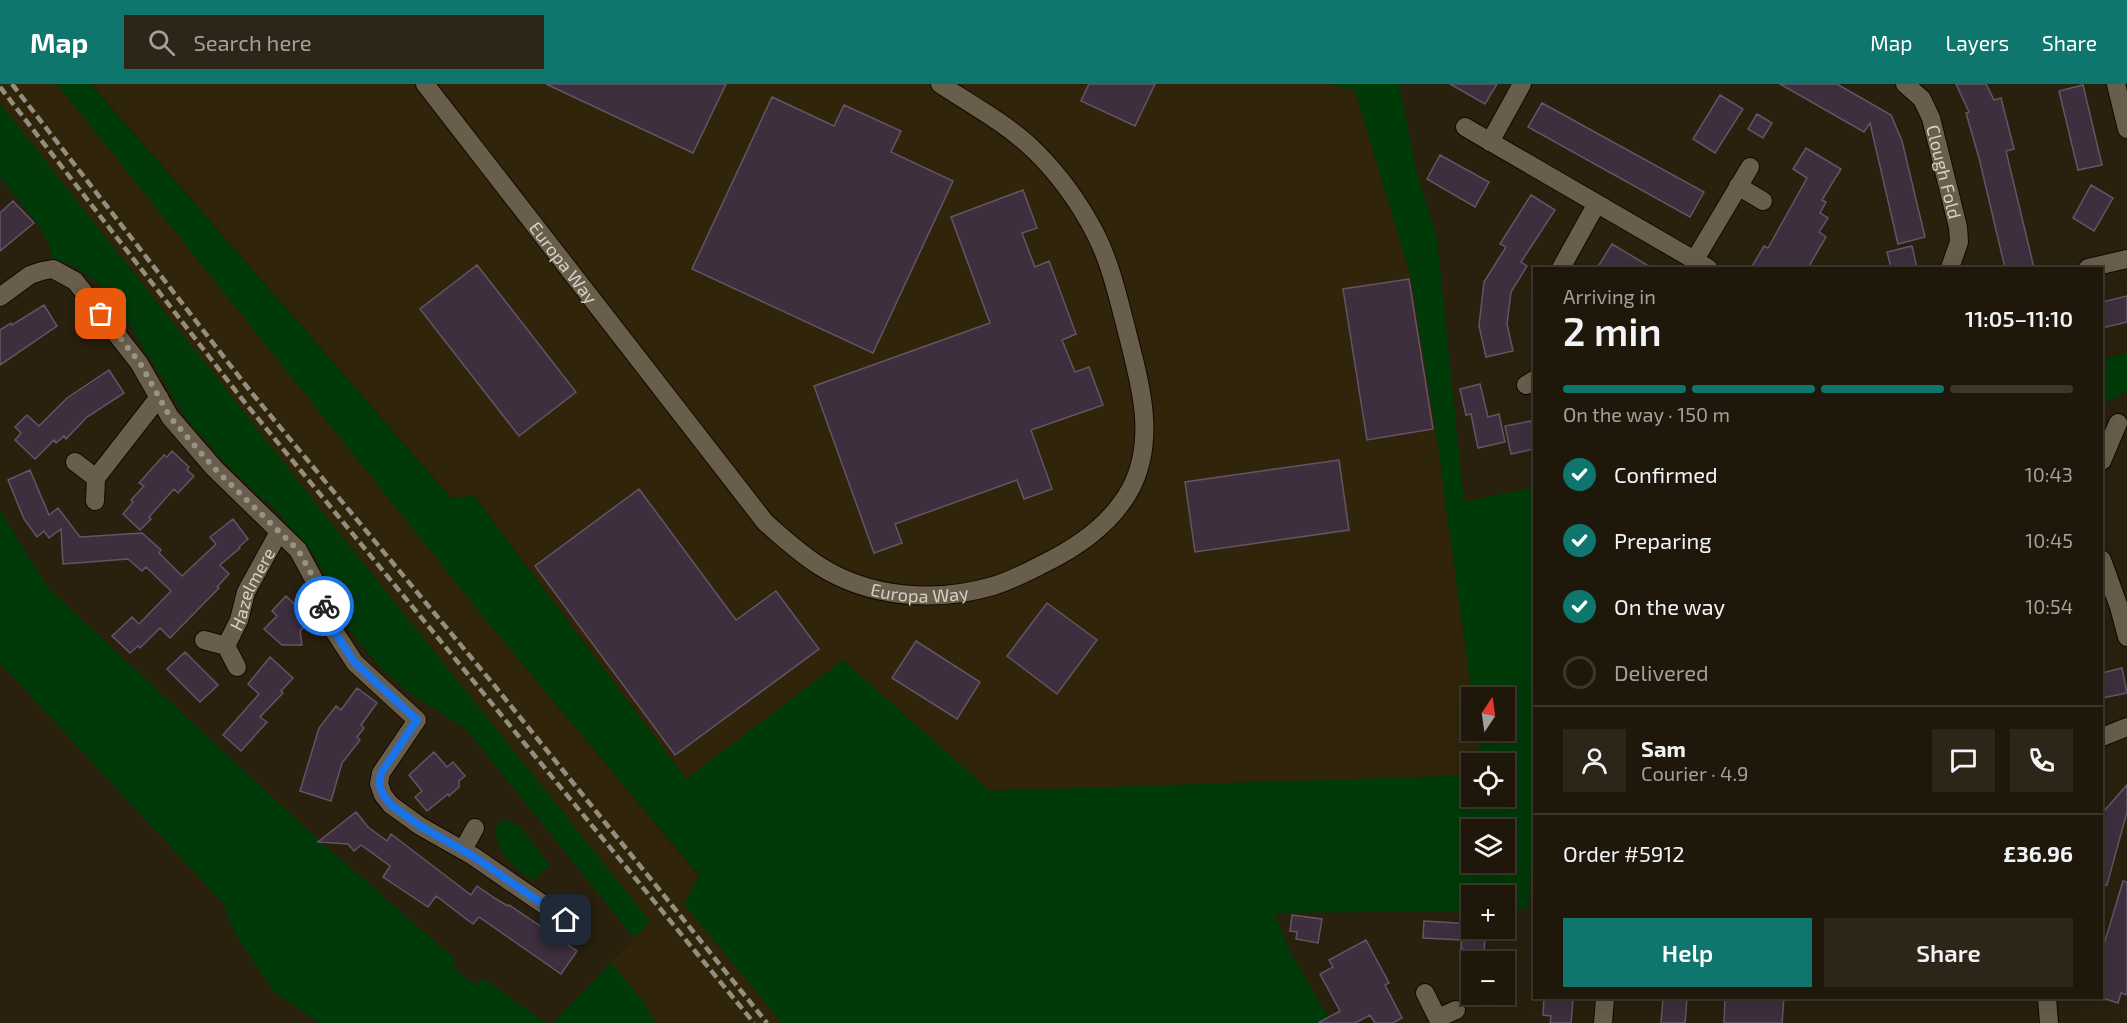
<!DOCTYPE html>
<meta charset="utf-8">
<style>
:root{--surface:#1f180a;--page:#2c2518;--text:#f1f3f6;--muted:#a1a09c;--line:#3c372b;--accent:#0f766e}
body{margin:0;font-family:"Exo 2",sans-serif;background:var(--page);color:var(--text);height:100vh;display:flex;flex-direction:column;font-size:22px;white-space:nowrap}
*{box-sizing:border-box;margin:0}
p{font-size:20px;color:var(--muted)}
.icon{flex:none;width:33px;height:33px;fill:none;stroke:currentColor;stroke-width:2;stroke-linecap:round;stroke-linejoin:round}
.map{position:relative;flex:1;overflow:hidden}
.side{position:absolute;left:1533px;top:183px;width:570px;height:732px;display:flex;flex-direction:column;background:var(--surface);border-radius:0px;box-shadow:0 6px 24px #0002,0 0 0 2px var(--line)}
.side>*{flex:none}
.needle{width:39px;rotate:13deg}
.buttons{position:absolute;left:1461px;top:603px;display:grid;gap:12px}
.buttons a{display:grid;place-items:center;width:54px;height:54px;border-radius:0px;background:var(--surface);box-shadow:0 6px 24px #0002,0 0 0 2px var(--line);font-size:30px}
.pin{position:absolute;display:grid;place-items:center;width:51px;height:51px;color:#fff;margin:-26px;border-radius:12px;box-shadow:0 3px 9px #0006}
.courier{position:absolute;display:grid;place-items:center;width:60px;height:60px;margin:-30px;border:4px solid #1a73e8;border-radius:50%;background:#fff;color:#222;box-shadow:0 2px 8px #0007}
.summary em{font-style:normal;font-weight:600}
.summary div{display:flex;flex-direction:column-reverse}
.summary{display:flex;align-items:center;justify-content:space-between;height:102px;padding:0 30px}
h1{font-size:39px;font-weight:600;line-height:45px}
.bar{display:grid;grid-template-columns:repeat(4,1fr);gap:9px 6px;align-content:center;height:72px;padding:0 30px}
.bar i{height:8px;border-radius:4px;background:var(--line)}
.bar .current{background:var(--accent)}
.bar p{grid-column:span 4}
.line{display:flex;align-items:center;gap:15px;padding:0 30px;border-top:2px solid var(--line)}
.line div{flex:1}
.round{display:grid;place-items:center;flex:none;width:63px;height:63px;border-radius:0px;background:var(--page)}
ol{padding:0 30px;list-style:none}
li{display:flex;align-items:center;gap:18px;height:66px}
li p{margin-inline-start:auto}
li .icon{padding:6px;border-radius:50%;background:var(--accent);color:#fff;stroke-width:4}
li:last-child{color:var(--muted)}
li i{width:33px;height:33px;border:3px solid var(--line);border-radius:50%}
.cta{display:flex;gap:12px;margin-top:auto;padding:12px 30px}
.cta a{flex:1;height:69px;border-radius:0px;background:var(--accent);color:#fff;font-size:24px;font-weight:600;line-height:69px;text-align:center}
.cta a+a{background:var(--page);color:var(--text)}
header{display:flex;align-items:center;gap:36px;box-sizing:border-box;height:84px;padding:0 30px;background:var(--accent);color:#fff}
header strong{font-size:28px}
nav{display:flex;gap:33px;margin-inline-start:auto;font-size:21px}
.search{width:420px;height:54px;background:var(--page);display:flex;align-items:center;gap:15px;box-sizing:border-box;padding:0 21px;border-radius:0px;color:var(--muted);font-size:22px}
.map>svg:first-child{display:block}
.built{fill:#30240b}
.green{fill:#003a09;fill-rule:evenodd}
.building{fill:#3d2f3e;stroke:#645566;stroke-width:1.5}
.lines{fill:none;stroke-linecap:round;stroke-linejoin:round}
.street-casing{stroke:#110900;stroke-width:20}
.street{stroke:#685e4b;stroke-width:18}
.rail{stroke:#948e80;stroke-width:4.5;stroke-dasharray:9 4.5;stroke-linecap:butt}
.done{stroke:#999386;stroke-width:6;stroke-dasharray:0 10.8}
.route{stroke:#1a73e8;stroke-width:8}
.labels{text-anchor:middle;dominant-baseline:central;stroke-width:6;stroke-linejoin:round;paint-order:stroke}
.street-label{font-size:18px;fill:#d6d1c6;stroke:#29200e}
</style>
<header>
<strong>Map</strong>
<div class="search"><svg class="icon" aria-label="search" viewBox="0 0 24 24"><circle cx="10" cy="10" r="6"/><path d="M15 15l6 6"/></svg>Search here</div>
<nav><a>Map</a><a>Layers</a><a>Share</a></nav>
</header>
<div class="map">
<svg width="2127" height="939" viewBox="0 0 2127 939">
<rect width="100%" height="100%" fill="#29200e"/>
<path class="built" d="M 0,0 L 57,0 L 494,546 L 820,939 L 553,939 L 634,854 L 466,645 L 412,611 L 380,583 L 348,544 L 333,503 L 312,469 L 280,431 L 230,384 L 188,337 L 121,227 L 0,70 Z
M 92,0 L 1333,0 L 1355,7 L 1411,193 L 1436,348 L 1472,613 L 1472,646 L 1477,647 L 1481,679 L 1472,680 L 1471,691 L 990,707 L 843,576 L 686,695 L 475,412 L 452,414 Z"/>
<path class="green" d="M 57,0 L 89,0 L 93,3 L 451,414 L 474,412 L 686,695 L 843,576 L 990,707 L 1471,691 L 1472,712 L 1504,712 L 1504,680 L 1481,679 L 1477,647 L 1504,646 L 1504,614 L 1472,613 L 1436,348 L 1411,193 L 1355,7 L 1333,0 L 1399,0 L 1417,89 L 1437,154 L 1464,418 L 1534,403 L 1534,745 L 1528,826 L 1505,826 L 1504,812 L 1472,812 L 1471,827 L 1274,829 L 1290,867 L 1332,939 L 782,939 L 684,820 L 699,791 L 494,546 ZM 1472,746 L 1504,746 L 1504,778 L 1472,778 Z
M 0,19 L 325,431 L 650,837 L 634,854 L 466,645 L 412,611 L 380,583 L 348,544 L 333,503 L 312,469 L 280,431 L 230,384 L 188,337 L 121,227 L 99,200 L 78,184 L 52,174 L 49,160 L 39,142 L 0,93 Z
M 2127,269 L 2127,307 L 2102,321 L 2102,275 Z
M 0,427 L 49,505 L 312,750 L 456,876 L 453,884 L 477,901 L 482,894 L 546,939 L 319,939 L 273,907 L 234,848 L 223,819 L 0,579 Z
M 505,736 L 519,741 L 550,781 L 534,796 C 513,784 491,765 497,739 Z
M 611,878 L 644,918 L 655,939 L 553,939 Z"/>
<path class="building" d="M 546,0 L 726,0 L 693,69 Z
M 1089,0 L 1155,0 L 1135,42 L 1081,17 Z
M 1450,0 L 1497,0 L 1485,20 Z
M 1780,0 L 1837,0 L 1891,31 L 1902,57 L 1925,153 L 1898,160 L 1870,39 L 1864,48 Z
M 1956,0 L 1986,0 L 1994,16 L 2001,14 L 2014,65 L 2006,67 L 2034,184 L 2005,184 L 1979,74 L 1966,29 L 1969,28 Z
M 2083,1 L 2102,81 L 2078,86 L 2059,7 Z
M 1720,11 L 1743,25 L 1715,69 L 1693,55 Z
M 772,13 L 834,42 L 844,21 L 901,47 L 891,68 L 953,97 L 873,269 L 692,185 Z
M 1542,19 L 1704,108 L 1690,133 L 1528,43 Z
M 1757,30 L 1772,39 L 1763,54 L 1748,45 Z
M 1806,64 L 1841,85 L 1822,116 L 1826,118 L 1820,129 L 1828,134 L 1819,148 L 1826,153 L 1808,184 L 1751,184 L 1764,162 L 1768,164 L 1807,94 L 1793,85 Z
M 1440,71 L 1489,98 L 1475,123 L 1427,95 Z
M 2091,101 L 2113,114 L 2094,147 L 2073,134 Z
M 1023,106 L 1037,144 L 1022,149 L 1028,165 L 1035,183 L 1049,177 L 1076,250 L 1062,256 L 1068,271 L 1075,288 L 1089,283 L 1103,321 L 1031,346 L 1052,405 L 1024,415 L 1017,396 L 895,440 L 902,459 L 874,469 L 814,302 L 990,239 L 951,133 Z
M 1531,111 L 1555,126 L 1521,178 L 1527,182 L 1511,208 L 1507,240 L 1513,267 L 1486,273 L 1479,242 L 1484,198 L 1506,163 L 1500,160 Z
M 13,117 L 34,139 L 0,167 L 0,129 Z
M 1612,160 L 1652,184 L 1597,184 Z
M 1912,162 L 1917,184 L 1891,184 L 1887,168 Z
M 477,181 L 576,308 L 519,352 L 420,225 Z
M 1409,195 L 1433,345 L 1367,356 L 1343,205 Z
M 2127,212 L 2127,238 L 2102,244 L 2102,218 Z
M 44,221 L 57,242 L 0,281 L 0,246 L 11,239 L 12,241 Z
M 109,286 L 124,309 L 87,333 L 66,355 L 64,352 L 56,359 L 54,356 L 35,375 L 15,356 L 21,349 L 15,343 L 27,331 L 39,342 L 67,314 Z
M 1480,300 L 1488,333 L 1499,330 L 1505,358 L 1478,364 L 1471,330 L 1466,331 L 1460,305 Z
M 1531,337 L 1534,365 L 1511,370 L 1505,342 Z
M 172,367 L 189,383 L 187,386 L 194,392 L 178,409 L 174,405 L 149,433 L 151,435 L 140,446 L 123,430 L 133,418 L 131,416 L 144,402 L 139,399 L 164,371 L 167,373 Z
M 1339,376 L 1349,446 L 1195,468 L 1185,398 Z
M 30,386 L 49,431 L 58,424 L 80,453 L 142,449 L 161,466 L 159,469 L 182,492 L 216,460 L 210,453 L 233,435 L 248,455 L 239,463 L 240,464 L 220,481 L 229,490 L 217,503 L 219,504 L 170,554 L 160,544 L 140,564 L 138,562 L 130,569 L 112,552 L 132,533 L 139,540 L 171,507 L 146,483 L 142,487 L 128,475 L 63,480 L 61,445 L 49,454 L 44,447 L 37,453 L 24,435 L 8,396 Z
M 639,405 L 736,536 L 776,507 L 819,565 L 675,671 L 535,482 Z
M 286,512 L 304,529 L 302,531 L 309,538 L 300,547 L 302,561 L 282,561 L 264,545 L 277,532 L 272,527 Z
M 1047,519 L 1097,556 L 1057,610 L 1007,572 Z
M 916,557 L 980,598 L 957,635 L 892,594 Z
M 185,568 L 218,601 L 200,618 L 167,585 Z
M 270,573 L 293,594 L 281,607 L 283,609 L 260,633 L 267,638 L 241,667 L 223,651 L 259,610 L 248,600 Z
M 2122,584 L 2127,609 L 2102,614 L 2102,589 Z
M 357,604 L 377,619 L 361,641 L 364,644 L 357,653 L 360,656 L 342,679 L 331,717 L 300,707 L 319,644 L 336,622 L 341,626 Z
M 434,668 L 447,683 L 453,678 L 465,692 L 459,697 L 459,703 L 449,712 L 448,710 L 427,727 L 415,713 L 422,707 L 409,691 Z
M 2127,701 L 2127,728 L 2107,801 L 2102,801 L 2102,729 Z
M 356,728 L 368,743 L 387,757 L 391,750 L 471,811 L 477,802 L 496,815 L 508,822 L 509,821 L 577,867 L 561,890 L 479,833 L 473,840 L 436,812 L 428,823 L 383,793 L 390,782 L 361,761 L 354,767 L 348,760 L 318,758 Z
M 2123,797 L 2127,798 L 2127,911 L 2121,909 L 2118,919 L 2102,914 L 2102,867 Z
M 1292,831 L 1322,835 L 1318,859 L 1296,855 L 1297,848 L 1290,847 Z
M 1424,837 L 1472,840 L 1472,844 L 1486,844 L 1483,878 L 1462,878 L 1463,865 L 1461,865 L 1461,856 L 1423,854 Z
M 1366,856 L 1389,899 L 1385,901 L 1402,934 L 1393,939 L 1375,939 L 1370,931 L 1355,939 L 1318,939 L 1340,927 L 1320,890 L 1333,883 L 1329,876 Z
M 1544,914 L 1573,915 L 1571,939 L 1550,939 L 1551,932 L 1543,931 Z
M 1663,914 L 1687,914 L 1685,939 L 1661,939 Z
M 1725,914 L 1754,916 L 1755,914 L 1784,914 L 1782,939 L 1724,939 Z"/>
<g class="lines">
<g class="street-casing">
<g id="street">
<path id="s1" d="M 425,0 L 765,438 C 782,453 798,468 818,481 C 869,514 935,519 993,502 C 1010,497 1027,488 1043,480 C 1078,463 1112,440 1131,404 C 1158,352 1138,293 1125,240 C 1117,209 1110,178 1095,149 C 1080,120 1060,92 1036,68 C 1009,41 972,21 940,0"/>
<path id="s2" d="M 1905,0 L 1922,15 L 1931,34 L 1958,143 L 1959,158 L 1950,184"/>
<path d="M 2116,0 L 2127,45"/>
<path d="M 1465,43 L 1708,184"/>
<path d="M 1490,58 L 1522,0"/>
<path d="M 1738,102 L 1763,117"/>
<path d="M 1694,177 L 1750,83"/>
<path d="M 1561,184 L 1596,121"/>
<path d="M 2088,184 L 2127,175"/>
<path d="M 0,213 L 30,191 L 42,187 L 53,185 L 75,197 L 139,279 L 170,333 L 214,384 L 298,466 L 318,503 L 332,544 L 355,579 L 417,636 L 381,689 L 379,700 L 383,711 L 391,721 L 420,742 L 473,772 L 566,836"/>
<path d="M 1526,301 L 1534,296"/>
<path d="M 2102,377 L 2118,339"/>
<path d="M 75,378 L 96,394 L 95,417"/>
<path d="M 96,394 L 159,313"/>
<path d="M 2102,476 L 2119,523 L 2127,553"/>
<path d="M 204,556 L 226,562 L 237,583"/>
<path id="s3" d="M 226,562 L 239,536 L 246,508 L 279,448"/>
<path d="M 2102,653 L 2127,643"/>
<path d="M 463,766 L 475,744"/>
<path d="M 1425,909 L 1440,939"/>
<path d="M 2047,914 L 2049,939"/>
<path d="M 1438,934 L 1456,926"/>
<path d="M 1603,939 L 1605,914"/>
</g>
</g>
<use href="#street" class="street"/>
<path class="rail" d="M 12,0 L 251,308 L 494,601 L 767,939
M 0,3 L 242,315 L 754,939"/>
</g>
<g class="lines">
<path class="done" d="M 101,230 L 140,279 L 170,333 L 214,384 L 298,466 L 318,502 L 324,522"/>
<path class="route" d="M 324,522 L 332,544 L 355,579 L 417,636 L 381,689 L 379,700 L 383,711 L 391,721 L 420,742 L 473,772 L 566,836"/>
</g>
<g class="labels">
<g class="street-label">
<text stroke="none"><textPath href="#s2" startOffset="99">Clough Fold</textPath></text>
<text stroke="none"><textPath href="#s1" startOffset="226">Europa Way</textPath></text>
<text stroke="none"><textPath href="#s1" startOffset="730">Europa Way</textPath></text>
<text stroke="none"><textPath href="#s3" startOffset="63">Hazelmere</textPath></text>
</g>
</g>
</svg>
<div class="buttons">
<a><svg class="needle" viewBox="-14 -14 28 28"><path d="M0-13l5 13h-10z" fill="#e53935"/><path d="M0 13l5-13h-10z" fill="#a1a09c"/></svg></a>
<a><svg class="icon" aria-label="locate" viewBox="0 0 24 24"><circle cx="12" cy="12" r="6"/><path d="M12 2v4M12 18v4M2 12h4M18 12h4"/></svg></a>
<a><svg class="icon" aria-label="layers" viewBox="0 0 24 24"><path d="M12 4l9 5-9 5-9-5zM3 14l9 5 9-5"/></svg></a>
<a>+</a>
<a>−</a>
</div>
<div class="pin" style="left:101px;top:230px;background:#ea580c"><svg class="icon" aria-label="bag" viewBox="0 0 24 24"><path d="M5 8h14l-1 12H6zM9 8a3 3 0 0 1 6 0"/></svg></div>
<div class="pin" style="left:566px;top:836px;background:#1f2937"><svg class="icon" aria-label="home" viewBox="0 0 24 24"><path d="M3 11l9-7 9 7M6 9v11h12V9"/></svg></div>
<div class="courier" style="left:324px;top:522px"><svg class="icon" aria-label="bike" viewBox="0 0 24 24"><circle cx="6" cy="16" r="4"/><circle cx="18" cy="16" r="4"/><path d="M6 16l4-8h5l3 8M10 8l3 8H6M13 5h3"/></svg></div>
<section class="side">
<div class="summary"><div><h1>2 min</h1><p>Arriving in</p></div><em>11:05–11:10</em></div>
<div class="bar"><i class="current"></i><i class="current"></i><i class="current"></i><i></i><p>On the way · 150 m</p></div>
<ol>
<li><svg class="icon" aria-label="check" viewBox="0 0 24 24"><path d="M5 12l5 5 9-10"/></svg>Confirmed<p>10:43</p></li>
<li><svg class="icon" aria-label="check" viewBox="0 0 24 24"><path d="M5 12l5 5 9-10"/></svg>Preparing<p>10:45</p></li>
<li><svg class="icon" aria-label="check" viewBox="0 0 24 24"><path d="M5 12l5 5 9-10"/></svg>On the way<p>10:54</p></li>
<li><i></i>Delivered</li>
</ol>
<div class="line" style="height:108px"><a class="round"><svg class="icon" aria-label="person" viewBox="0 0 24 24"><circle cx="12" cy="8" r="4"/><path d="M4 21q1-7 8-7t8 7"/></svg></a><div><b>Sam</b><p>Courier · 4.9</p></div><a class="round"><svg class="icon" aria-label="chat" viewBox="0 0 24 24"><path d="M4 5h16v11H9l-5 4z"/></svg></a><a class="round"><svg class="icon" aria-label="phone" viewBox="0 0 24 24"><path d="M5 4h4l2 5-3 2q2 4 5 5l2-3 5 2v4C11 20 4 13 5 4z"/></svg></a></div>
<div class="line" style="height:78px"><div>Order #5912</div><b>£36.96</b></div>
<div class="cta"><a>Help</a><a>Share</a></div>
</section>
</div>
